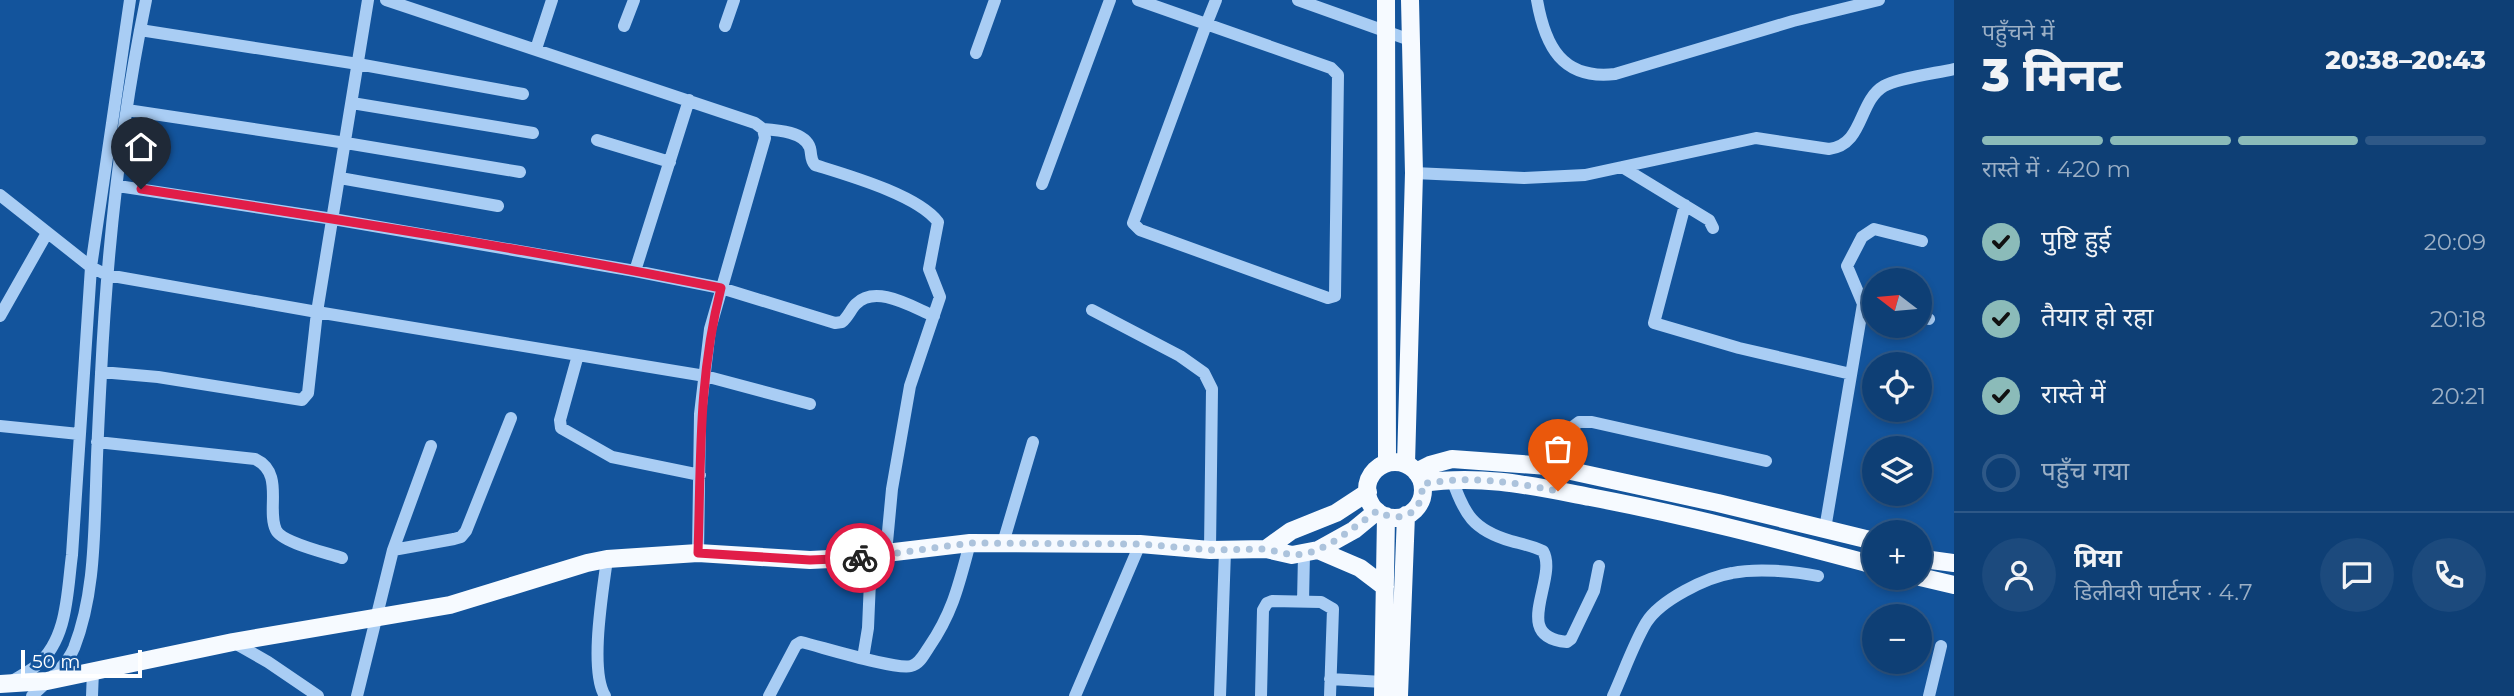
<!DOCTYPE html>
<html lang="hi">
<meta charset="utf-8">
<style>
:root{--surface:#0e3f75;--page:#1c4a7d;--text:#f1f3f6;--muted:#9bafc5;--line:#2e5887;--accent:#8bbbb9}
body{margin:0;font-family:Montserrat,"Noto Sans Devanagari",sans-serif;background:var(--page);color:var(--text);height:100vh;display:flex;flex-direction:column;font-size:26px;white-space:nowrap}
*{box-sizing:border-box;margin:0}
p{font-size:23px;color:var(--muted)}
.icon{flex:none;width:38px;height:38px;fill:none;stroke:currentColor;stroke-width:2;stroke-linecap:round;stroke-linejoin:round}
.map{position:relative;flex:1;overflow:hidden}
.panel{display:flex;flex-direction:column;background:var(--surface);width:560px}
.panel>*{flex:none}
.needle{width:46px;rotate:286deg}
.tools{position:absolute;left:1862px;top:268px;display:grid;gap:14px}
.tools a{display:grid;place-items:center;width:70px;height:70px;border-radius:50%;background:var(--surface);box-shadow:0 4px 10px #0003,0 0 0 2px var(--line);font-size:35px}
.scale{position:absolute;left:21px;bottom:18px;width:121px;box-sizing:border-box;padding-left:7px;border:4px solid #fff;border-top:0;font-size:19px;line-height:24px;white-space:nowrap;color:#fff;-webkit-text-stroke:5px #13549c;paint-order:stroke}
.pin{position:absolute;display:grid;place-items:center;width:60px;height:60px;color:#fff;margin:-72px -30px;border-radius:50% 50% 50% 0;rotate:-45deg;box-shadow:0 0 7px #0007}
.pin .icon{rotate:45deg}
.courier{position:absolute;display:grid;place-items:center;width:70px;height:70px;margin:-35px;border:5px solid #e11d48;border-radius:50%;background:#fff;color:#222;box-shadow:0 2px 9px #0007}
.overview em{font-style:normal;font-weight:800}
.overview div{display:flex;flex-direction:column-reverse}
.overview{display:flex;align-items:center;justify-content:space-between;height:119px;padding:0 28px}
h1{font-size:46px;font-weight:800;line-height:52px}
.bar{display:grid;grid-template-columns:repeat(4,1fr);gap:10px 7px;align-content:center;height:84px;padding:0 28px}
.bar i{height:9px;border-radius:5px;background:var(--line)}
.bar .selected{background:var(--accent)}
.bar p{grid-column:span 4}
.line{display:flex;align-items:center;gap:18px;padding:0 28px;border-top:2px solid var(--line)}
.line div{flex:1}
.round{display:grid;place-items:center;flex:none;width:74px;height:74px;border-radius:37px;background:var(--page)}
ol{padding:0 28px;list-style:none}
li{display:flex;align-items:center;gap:21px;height:77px}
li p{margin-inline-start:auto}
li .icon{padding:7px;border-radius:50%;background:var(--accent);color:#111;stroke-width:4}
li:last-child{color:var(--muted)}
li i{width:38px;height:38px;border:4px solid var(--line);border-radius:50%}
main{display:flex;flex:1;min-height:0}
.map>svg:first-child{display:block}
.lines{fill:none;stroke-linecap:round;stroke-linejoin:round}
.minor{stroke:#a9cdf4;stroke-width:12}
.major{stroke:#f6faff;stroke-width:18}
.done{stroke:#acc3dc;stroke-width:7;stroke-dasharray:0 12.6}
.route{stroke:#e11d48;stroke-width:9}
</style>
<main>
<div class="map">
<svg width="1954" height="696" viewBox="0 0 1954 696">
<rect width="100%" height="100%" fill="#13549c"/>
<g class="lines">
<path class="minor" d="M 386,0 L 755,123 L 763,129 L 765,138 L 710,329 L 700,414 L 698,553
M 1138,0 L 1331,68 L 1338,75 L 1335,296 L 1328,298 L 1140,230 L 1133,223 L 1206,25 L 1216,0
M 1298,0 L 1410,40
M 1537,0 C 1545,46 1562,80 1615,74 L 1793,21 L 1879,0
M 624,26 L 634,0
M 725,26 L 734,0
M 140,30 L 358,64 L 523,94
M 536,49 L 552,0
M 976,53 L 995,0
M 352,103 L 533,133
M 127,110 L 346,143 L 520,172
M 763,129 C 778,130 805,132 810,148 C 812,156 810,159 815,165 C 847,175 918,195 938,222 L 929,269 L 940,297 L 910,386 L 892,489 L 886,553
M 597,140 L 670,162
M 1622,167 L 1709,220 L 1713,228
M 1414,173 L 1524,178 L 1585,175 L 1756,138 L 1829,149 C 1864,145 1858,101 1884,86 C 1898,78 1937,73 1954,69
M 340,178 L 498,206
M 1042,184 L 1110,0
M 118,186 L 333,219 L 635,271 L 721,288 L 835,323 L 842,322 C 848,317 851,309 856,304 C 876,284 912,307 934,316
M 0,195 L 91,267 L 107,275 L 317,312 L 368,0
M 1685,205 L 1654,323 L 1739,348 L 1851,374
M 635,271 L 689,100
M 1092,310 L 1180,356 L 1204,373 L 1212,389 L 1210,550
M 0,316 L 47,233
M 1920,317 L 1929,319
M 578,355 L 560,420 L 561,428 L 612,457 L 700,475
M 101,372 L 158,377 L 302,400 L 308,393 L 317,312 L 705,376 L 810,404
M 0,426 L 79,434
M 97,442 L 255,459 C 285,473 266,509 276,530 C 282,543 328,553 342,558
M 1548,466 L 1571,428 L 1579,422 L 1592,422 L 1766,461
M 1452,479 C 1464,514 1473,530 1511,541 C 1522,544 1533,546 1543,551 C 1559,579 1509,637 1567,642 L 1571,639 L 1594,591 L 1599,566
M 1825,529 L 1863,304 L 1847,266 L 1862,237 L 1874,229 L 1922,241
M 1003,543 L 1033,442
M 393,550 L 454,539 L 461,537 L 466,531 L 511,418
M 1303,602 L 1304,554
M 233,642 L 268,662 L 318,696
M 863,658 L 868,628 L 871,557
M 1330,679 L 1383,682
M 9,683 C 18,677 29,672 37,665 C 68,639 67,592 72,555 L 91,267 L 130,0
M 32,696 C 46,682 66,667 74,648 C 94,597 94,540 96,486 C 97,449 99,411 101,374 C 107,251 121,121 146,0
M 92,696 L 93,671
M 357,696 L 393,550 L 431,446
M 605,696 C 589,670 603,590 607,559
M 769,696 L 796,645 L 801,642 C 822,647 895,670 911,666 C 920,664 924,654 929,647 C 953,612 959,584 970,543
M 1075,696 L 1140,544
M 1220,696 L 1225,551
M 1261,696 L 1263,610 L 1267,603 L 1272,601 L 1321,602 L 1333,609 L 1330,696
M 1613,696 C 1624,672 1633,645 1646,623 C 1660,600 1707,577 1732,573 C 1756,568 1794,571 1818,576
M 1929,696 L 1941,646"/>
<path class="major" d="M 1386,0 L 1387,463
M1367 490a28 28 0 1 1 56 0a28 28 0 1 1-56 0Z
M 1406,464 L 1414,173 L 1410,0
M 1416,472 L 1430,465 L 1452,459 L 1548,466 L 1718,503 L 1874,541
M 1422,483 C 1481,474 1533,486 1590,497 C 1686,515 1780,540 1874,565
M 1266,549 L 1291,531 L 1336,513 L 1368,492
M 1318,550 L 1360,568 L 1385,587
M 1920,554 L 1931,560 L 1954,563
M 1920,577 L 1954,585
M 0,684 L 47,681 L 233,642 L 450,605 L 587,563 L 607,559 L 698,553 L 810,560 L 871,557 L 886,553 L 970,543 L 1140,544 L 1210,550 L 1266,549 L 1292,555 L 1318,550 L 1354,530 L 1377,511
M 1383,696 L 1386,516
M 1399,696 L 1406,515"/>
</g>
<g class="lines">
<path class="done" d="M 860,558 L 970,543 L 1140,544 L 1210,550 L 1266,549 L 1292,555 L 1304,554 L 1318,550 L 1338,539 L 1377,511 C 1402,525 1424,513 1422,484 C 1473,475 1509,482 1558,491"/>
<path class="route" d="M 141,189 C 335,219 529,249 721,288 C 698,378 701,461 698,553 L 810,560 L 860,558"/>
</g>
</svg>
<div class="tools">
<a><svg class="needle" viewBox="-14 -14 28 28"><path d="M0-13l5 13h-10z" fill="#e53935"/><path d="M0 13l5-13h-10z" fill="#9bafc5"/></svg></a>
<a><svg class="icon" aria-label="locate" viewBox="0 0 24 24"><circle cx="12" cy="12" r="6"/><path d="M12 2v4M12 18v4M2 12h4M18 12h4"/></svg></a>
<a><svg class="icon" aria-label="layers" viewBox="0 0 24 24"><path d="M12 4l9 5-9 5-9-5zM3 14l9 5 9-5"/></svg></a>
<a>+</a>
<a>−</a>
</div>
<div class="scale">50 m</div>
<div class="pin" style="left:1558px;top:491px;background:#ea580c"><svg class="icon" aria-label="bag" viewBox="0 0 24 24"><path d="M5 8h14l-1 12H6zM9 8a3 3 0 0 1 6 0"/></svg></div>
<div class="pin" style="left:141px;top:189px;background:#1f2937"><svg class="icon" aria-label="home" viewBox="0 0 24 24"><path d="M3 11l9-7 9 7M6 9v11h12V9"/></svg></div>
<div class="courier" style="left:860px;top:558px"><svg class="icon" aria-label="bike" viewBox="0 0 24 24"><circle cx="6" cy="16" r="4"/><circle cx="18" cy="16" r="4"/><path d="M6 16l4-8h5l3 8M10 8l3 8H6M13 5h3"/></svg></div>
</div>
<section class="panel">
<div class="overview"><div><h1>3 मिनट</h1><p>पहुँचने में</p></div><em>20:38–20:43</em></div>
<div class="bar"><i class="selected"></i><i class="selected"></i><i class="selected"></i><i></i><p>रास्ते में · 420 m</p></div>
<ol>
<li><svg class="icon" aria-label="check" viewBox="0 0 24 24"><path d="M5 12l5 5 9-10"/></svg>पुष्टि हुई<p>20:09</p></li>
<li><svg class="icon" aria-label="check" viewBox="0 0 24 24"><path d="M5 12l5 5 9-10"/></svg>तैयार हो रहा<p>20:18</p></li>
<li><svg class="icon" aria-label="check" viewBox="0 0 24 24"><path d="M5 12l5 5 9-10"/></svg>रास्ते में<p>20:21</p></li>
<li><i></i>पहुँच गया</li>
</ol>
<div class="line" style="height:126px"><a class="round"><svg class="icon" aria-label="person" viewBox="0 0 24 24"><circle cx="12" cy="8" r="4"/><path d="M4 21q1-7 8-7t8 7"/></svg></a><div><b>प्रिया</b><p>डिलीवरी पार्टनर · 4.7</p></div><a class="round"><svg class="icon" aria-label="chat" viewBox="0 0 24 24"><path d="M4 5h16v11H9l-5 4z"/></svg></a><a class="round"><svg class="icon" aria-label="phone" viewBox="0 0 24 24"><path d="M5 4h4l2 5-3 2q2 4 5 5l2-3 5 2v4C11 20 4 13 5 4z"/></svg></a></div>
</section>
</main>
